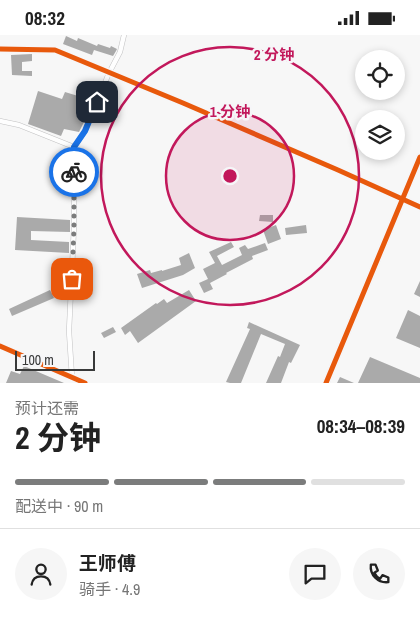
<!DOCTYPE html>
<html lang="zh">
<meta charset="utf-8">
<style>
:root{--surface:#fff;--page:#f6f6f6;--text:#222;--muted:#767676;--line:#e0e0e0;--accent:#7b7c7c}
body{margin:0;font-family:"Archivo Narrow","Noto Sans SC",sans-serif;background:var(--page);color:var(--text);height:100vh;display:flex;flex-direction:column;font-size:19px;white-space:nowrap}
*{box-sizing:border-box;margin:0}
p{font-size:16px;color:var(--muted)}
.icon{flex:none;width:28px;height:28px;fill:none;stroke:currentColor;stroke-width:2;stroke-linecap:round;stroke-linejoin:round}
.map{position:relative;height:348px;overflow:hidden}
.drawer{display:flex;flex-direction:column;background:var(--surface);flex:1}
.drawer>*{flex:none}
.tools{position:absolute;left:355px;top:15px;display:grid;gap:10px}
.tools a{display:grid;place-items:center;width:50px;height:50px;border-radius:50%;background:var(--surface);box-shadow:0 2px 8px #0003;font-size:25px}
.scale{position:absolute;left:15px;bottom:12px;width:80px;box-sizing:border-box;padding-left:5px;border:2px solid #383939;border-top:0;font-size:14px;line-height:18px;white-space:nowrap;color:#383939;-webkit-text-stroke:4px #f6f6f8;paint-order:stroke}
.pin{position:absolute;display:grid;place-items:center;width:42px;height:42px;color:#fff;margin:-21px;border-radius:10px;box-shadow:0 2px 8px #0006}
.courier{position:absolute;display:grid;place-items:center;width:50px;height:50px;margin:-25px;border:4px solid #1a73e8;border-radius:50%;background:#fff;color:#222;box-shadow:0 1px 6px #0007}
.summary em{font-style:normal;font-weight:700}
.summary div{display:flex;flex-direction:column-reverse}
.summary{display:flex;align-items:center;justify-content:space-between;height:85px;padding:0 15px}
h1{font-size:32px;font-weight:700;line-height:38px}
.bar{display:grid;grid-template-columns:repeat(4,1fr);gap:8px 5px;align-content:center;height:60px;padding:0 15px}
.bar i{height:6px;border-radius:4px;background:var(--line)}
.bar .active{background:var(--accent)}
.bar p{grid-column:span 4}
.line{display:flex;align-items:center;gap:12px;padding:0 15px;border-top:1px solid var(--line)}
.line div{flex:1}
.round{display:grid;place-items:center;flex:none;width:52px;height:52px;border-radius:26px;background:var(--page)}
.status{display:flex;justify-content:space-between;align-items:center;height:35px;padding:0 25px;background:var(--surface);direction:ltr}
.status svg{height:14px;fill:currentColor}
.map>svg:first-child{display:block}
.building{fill:#aaa}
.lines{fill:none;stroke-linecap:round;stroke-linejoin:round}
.street-casing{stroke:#c2c2c3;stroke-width:5.5}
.secondary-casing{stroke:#c2c2c3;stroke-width:7}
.street{stroke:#fefefe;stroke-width:4.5}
.secondary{stroke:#fefefe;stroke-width:5.5}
.cycleway-casing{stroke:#f6f6f8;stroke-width:8}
.cycleway{stroke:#e8590c;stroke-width:5}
.done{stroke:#7b7c7c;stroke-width:5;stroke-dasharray:0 9}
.route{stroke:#1a73e8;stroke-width:6}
.ring{fill:none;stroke:#c2185b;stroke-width:2.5}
.centre{fill:#c2185b;stroke:#f6f6f8;stroke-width:2.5}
.ring-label{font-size:15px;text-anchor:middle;font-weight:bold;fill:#c2185b;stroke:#f6f6f8;stroke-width:5;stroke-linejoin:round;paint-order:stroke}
</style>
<div class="status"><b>08:32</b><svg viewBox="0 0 49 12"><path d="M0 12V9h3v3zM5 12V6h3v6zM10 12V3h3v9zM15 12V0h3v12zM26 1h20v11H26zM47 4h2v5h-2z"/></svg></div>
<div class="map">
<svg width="420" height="348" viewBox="0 0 420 348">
<rect width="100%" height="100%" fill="#f7f7f7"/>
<path class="building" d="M 66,1 L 77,6 L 78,3 L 97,11 L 98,9 L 110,13 L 111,11 L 117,14 L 116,16 L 113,21 L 94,15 L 92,20 L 63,9 Z
M 32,19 L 32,26 L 22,27 L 22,36 L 32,36 L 32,41 L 12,40 L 11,20 Z
M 38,56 L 62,64 L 65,57 L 91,65 L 88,79 L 79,97 L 64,94 L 61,101 L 28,89 Z
M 260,180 L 273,180 L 273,187 L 259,186 Z
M 17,182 L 70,185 L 70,197 L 31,196 L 31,205 L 69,207 L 69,218 L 15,215 Z
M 276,190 L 281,204 L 268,209 L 263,195 Z
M 306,190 L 307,198 L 286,200 L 285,193 Z
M 231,207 L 234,212 L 217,221 L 222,230 L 242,220 L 239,213 L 245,210 L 248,214 L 265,208 L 268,215 L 252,221 L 253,224 L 226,238 L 227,239 L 210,248 L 213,254 L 204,258 L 199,248 L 208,244 L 203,234 L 215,228 L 209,217 Z
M 189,218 L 195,233 L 183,240 L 142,253 L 137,239 L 150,235 L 151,238 L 162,235 L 162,236 L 181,230 L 179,223 Z
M 420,246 L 420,262 L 414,259 Z
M 50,255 L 54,263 L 12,281 L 9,274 Z
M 189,255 L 196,266 L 138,308 L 130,296 L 125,300 L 121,293 L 156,268 L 157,269 L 164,264 L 167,268 Z
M 408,275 L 420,281 L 420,313 L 396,303 Z
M 249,287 L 300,310 L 291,328 L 289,327 L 281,348 L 266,348 L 278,321 L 280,322 L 285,309 L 261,299 L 241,348 L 230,348 L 226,347 L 250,294 L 247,293 Z
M 113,292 L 116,297 L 104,303 L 101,298 Z
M 370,322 L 420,343 L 420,348 L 358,348 Z
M 24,331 L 64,348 L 6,348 L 11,336 L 20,339 Z
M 340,342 L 354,348 L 337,348 Z"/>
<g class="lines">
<g class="street-casing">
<path id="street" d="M 0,14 L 55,15 L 183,68 L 338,135 L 420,172
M 0,86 L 19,90 L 74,112 L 85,96 L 109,38 L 120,17 L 124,0
M 0,311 L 85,348
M 72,342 L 69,296 L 74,192 L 74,112"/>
</g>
<g class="secondary-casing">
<path id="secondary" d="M 326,348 L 420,122"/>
</g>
<use href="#street" class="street"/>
<use href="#secondary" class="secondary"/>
<g class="cycleway-casing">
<path id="cycleway" d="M 0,14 L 55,15 L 183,68 L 338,135 L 420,172
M 0,311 L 85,348
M 326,348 L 420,122"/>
</g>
<use href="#cycleway" class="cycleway"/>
</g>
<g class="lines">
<path class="done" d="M 72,244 L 74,192 L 74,137"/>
<path class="route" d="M 74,137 L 74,112 L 85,96 L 97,67"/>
</g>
<circle cx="230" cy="141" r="64" fill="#c2185b" fill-opacity=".12"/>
<g class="ring">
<circle cx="230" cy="141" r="64"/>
<circle cx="230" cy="141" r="129"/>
</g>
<circle cx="230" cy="141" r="8" class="centre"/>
<g class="ring-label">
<text x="274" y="25">2 分钟</text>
<text x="230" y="82">1 分钟</text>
</g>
</svg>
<div class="tools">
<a><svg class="icon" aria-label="locate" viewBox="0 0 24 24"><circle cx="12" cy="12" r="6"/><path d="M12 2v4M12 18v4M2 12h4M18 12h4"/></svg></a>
<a><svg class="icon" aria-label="layers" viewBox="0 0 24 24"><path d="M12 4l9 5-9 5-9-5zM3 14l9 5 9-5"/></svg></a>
</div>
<div class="scale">100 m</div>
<div class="pin" style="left:72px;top:244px;background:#ea580c"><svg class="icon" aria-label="bag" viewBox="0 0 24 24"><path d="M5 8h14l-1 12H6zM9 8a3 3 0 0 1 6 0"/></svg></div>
<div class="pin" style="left:97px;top:67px;background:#1f2937"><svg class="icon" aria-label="home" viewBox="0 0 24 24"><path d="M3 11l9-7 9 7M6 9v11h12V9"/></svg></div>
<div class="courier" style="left:74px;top:137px"><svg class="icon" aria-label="bike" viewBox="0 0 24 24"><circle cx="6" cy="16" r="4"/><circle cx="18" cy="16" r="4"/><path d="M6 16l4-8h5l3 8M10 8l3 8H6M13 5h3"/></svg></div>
</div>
<section class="drawer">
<div class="summary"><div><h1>2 分钟</h1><p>预计还需</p></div><em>08:34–08:39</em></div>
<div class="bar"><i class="active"></i><i class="active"></i><i class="active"></i><i></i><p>配送中 · 90 m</p></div>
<div class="line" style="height:90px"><a class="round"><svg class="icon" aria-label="person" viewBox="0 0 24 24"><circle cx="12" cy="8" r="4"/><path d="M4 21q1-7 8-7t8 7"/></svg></a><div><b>王师傅</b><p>骑手 · 4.9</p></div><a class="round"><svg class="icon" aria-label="chat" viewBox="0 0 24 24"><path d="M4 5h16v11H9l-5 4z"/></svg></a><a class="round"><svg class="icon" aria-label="phone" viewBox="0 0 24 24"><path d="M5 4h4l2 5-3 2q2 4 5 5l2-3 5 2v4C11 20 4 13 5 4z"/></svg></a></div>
</section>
